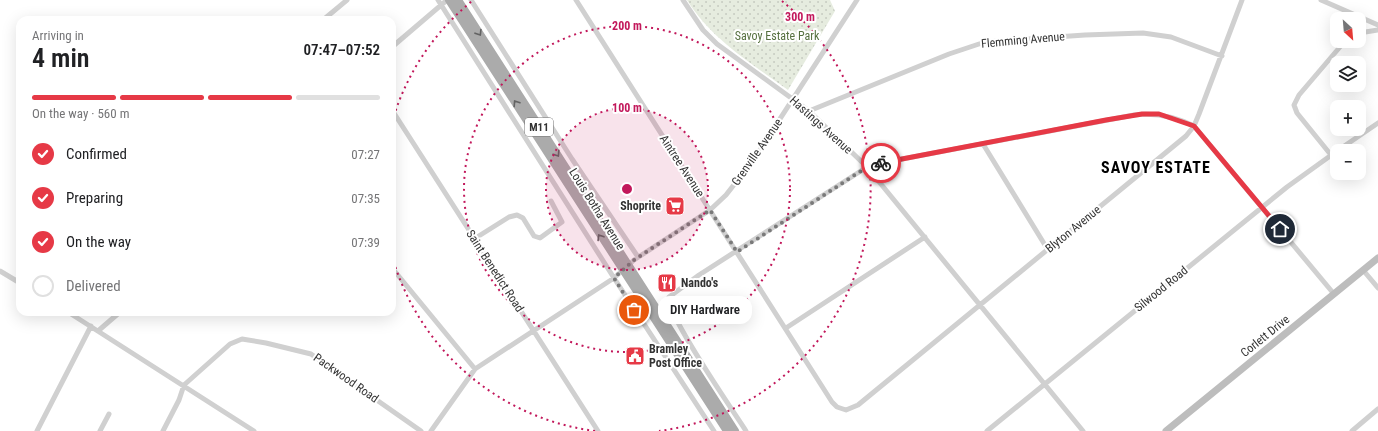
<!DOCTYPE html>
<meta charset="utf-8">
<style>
:root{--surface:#fff;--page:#f6f6f6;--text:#202124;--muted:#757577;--line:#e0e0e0;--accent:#e63946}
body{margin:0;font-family:"Roboto Condensed",sans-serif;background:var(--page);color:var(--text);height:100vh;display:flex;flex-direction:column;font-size:15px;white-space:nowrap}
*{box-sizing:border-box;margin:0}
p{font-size:13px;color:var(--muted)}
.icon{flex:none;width:22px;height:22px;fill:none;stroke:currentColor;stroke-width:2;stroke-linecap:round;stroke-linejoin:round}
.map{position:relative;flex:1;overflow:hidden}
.details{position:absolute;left:16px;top:16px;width:380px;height:300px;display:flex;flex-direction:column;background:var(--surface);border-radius:12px;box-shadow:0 4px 16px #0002}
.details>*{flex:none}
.needle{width:26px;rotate:154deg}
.controls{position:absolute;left:1330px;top:12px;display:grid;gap:8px}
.controls a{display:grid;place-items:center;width:36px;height:36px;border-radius:8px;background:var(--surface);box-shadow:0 4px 16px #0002;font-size:20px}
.pin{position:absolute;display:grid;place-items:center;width:34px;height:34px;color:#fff;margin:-17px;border:2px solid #fff;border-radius:50%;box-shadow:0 1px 4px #0007}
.courier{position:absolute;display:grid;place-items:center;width:40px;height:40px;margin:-20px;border:3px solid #e63946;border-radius:50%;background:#fff;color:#222;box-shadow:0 1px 5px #0007}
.bubble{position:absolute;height:28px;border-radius:12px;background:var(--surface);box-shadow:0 4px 16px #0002;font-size:13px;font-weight:600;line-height:28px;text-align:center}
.summary em{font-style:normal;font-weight:600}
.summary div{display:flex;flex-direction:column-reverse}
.summary{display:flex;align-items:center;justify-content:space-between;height:68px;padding:0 16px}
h1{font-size:26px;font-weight:600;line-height:30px}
.bar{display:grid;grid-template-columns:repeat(4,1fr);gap:6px 4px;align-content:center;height:48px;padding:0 16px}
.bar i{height:5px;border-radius:3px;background:var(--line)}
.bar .active{background:var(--accent)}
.bar p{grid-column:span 4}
ol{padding:0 16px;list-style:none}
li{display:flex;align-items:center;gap:12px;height:44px}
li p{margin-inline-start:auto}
li .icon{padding:4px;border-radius:50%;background:var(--accent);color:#fff;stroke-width:4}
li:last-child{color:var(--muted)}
li i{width:22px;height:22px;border:2px solid var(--line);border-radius:50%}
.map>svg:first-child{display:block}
.grass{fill:url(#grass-dots)}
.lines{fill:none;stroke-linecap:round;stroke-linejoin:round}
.minor{stroke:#d0d0d0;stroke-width:5}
.secondary{stroke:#bdbdbd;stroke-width:7}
.primary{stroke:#ababab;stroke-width:8}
.oneway{stroke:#636363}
.done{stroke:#7a7a7a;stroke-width:4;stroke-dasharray:0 7.2}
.route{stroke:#e63946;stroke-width:5}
.ring{fill:none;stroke:#c2185b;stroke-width:2;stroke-dasharray:2 4}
.labels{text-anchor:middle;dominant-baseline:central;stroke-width:4;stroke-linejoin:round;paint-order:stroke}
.shield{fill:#fff;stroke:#707070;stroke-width:1}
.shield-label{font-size:11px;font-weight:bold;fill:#333}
.park-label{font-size:12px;fill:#56703f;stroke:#fff}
.street-label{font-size:12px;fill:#333;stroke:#fff}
.poi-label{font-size:12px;font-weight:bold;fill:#333;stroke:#fff;text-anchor:start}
.district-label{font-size:16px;font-weight:bold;letter-spacing:1px;fill:#000;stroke:#fff}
.centre{fill:#c2185b;stroke:#fff;stroke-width:2}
.ring-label{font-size:12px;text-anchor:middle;font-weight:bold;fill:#c2185b;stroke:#fff;stroke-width:4;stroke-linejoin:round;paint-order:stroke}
</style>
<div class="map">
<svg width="1378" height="431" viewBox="0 0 1378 431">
<defs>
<pattern id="grass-dots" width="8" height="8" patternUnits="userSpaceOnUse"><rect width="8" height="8" fill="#e6ecdf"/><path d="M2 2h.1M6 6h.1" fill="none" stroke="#c6cbc0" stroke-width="1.8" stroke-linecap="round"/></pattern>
</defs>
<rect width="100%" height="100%" fill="#fff"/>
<path class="grass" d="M 687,0 L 830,0 L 835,11 L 788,90 C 751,63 711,39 687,0 Z"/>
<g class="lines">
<path class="minor" d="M 438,0 L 614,278 L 714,431
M 471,0 L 572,159 L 638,257
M 576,0 L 832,402 L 837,407 L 846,410 L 858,405 L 1186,136 L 1194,126 L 1199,114 L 1242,0
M 683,0 L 703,30 L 717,44 L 809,111 L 867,167 L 1083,431
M 1321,0 L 1378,25
M 323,20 L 347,0
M 1359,33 L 1378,30
M 392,47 L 447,0
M 392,110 L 598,431
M 809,111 L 949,54 L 985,42 L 1085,35 L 1143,33 L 1171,37 L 1222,56
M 983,144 L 1048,250
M 1337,151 L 1378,123
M 1331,155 L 1297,113 L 1294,105 L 1299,95 L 1345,41
M 474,239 L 509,217 L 517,215 L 523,218 L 534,236 L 540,238 L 562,222 L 551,201
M 392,268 L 475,369
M 1363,270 L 1378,288
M 0,271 L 20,283
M 68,312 L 254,431
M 786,328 L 925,237
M 98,331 L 120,312
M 37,431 L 91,326
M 100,431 L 109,414
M 163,431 L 179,400 L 184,385 L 230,344 L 242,339 L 266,343 L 311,354 L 421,431
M 431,431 L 475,369 L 614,278 L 634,260 L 710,210 L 726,195 L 754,159 L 857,0
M 746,431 C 734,412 665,313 669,297 L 699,275 L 867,167 L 881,163 L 1134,115 C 1156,112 1174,116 1194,126 L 1334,294
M 987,431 L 1287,187 L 1337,151
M 1352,431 L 1378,409"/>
<path class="secondary" d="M 1166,431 L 1378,258"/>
<path class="primary" d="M 449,0 L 727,431
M 458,0 L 735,431"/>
</g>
<defs><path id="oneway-chevron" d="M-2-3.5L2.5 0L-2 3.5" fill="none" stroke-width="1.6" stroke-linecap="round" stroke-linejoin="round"/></defs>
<g class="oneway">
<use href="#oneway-chevron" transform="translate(479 33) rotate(58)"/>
<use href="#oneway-chevron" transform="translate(516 103) rotate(-123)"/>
<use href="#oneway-chevron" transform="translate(557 154) rotate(57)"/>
<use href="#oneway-chevron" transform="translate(600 237) rotate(-122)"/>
</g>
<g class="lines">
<path class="done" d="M 634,310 L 614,278 L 634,260 L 710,210 L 737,252 L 867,167 L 881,163"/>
<path class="route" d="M 881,163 L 1106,120 L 1142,114 L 1159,114 L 1194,126 L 1280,229"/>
</g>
<circle cx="627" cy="189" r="81" fill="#c2185b" fill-opacity=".12"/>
<g class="ring">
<circle cx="627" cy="189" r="81"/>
<circle cx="627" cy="189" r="163"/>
<path d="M595 431A244 244 0 0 1 392 256M392 122A244 244 0 0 1 472 1M782 1A244 244 0 0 1 659 431"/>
</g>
<defs>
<g id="supermarket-square" transform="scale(1)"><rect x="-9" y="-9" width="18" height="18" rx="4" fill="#e63946" stroke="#fff"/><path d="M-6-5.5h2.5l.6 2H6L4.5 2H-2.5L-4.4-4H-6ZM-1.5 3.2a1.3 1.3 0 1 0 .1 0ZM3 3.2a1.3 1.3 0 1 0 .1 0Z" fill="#fff"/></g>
<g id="restaurant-square" transform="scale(1)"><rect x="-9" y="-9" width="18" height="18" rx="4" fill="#e63946" stroke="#fff"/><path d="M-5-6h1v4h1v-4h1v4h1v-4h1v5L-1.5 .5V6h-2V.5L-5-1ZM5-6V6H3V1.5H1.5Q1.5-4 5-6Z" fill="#fff"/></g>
<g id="civic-square" transform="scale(1)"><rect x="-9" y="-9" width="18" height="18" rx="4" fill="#e63946" stroke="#fff"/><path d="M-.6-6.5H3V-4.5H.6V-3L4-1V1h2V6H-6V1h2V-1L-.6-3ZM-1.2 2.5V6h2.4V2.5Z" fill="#fff"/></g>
</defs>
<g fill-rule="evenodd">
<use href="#supermarket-square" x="675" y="206"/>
<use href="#restaurant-square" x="667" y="283"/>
<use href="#civic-square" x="635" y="356"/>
</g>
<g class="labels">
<rect class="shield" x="525" y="118" width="28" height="18" rx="3"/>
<g class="shield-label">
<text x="539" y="127">M11</text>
</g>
<g class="park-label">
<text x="777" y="36">Savoy Estate Park</text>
</g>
<g class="street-label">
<text transform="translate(1023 40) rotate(-5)">Flemming Avenue</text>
<text transform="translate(821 125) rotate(42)">Hastings Avenue</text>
<text transform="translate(757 152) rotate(-55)">Grenville Avenue</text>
<text transform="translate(682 166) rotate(57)">Aintree Avenue</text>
<text transform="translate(597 209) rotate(58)">Louis Botha Avenue</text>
<text transform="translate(1073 229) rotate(-39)">Blyton Avenue</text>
<text transform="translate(495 271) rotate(57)">Saint Benedict Road</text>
<text transform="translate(1161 289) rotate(-39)">Silwood Road</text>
<text transform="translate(1265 336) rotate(-39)">Corlett Drive</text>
<text transform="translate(346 378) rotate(35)">Packwood Road</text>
</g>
<g class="poi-label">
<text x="661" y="206" text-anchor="end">Shoprite</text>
<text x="681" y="283">Nando's</text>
<text x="649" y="349">Bramley<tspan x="649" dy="14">Post Office</tspan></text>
</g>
<g class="district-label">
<text x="1156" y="167">SAVOY ESTATE</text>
</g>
</g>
<circle cx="627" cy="189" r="6" class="centre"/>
<g class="ring-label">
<text x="800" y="21">300 m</text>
<text x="627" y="30">200 m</text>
<text x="627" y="112">100 m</text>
</g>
</svg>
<div class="controls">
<a><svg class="needle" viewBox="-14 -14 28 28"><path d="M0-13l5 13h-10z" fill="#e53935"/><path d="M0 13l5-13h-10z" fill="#757577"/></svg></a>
<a><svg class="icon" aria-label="layers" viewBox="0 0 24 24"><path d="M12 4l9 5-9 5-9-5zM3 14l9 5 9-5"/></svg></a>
<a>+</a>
<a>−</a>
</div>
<div class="pin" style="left:634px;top:310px;background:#ea580c"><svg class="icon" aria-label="bag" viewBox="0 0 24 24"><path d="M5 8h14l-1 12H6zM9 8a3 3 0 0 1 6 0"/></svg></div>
<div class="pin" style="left:1280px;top:229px;background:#1f2937"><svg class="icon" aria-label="home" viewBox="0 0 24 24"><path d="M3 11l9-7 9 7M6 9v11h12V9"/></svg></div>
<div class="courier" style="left:881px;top:163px"><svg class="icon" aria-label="bike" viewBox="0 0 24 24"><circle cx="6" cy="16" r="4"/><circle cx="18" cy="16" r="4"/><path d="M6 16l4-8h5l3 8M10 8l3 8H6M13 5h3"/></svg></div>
<div class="bubble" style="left:658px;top:296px;width:94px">DIY Hardware</div>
<section class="details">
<div class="summary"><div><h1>4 min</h1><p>Arriving in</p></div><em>07:47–07:52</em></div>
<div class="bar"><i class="active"></i><i class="active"></i><i class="active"></i><i></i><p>On the way · 560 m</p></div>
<ol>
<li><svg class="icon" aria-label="check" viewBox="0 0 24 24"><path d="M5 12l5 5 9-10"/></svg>Confirmed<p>07:27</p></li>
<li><svg class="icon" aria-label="check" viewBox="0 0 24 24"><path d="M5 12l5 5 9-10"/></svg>Preparing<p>07:35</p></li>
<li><svg class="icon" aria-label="check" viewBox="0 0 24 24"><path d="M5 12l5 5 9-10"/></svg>On the way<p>07:39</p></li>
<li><i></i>Delivered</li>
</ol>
</section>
</div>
